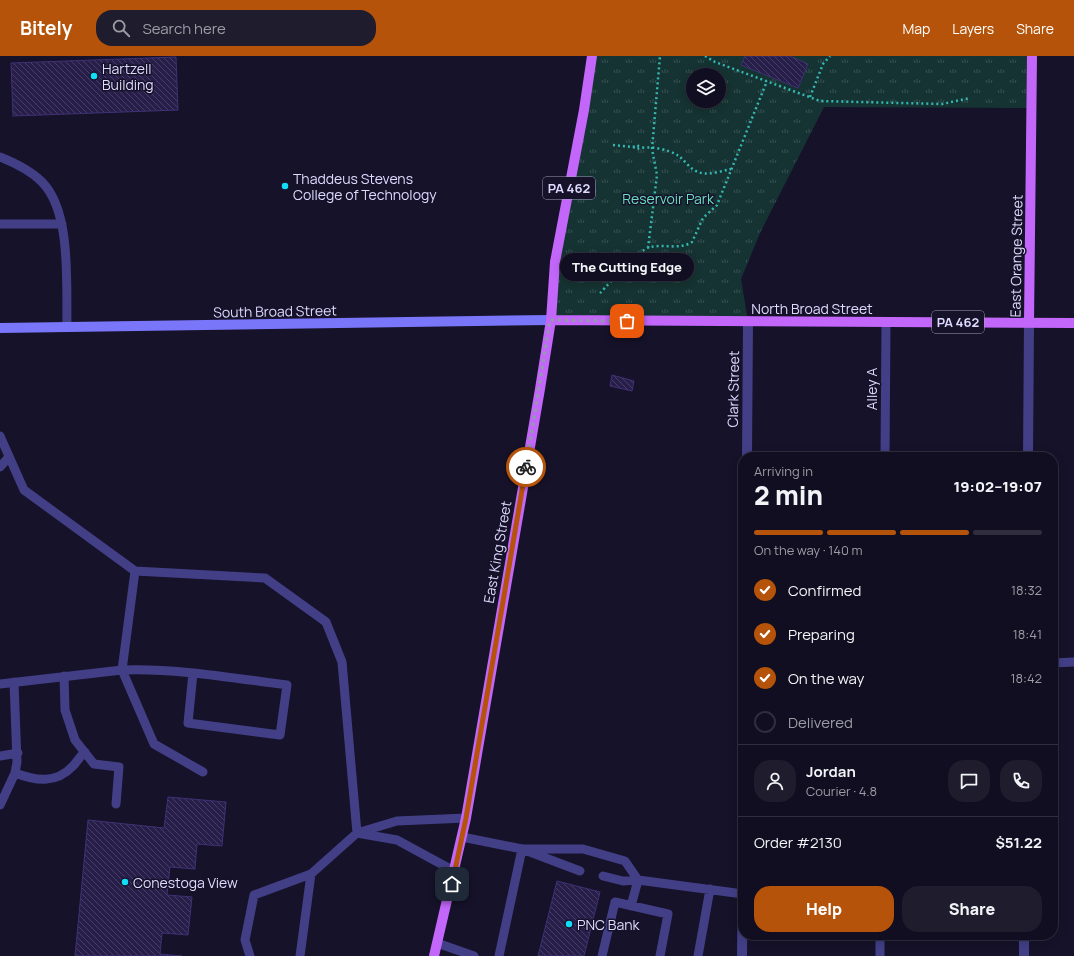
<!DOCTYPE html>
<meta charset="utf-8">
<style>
:root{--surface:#100e20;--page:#1e1c2d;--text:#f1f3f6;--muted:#9c9ca5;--line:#302e3e;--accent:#b45309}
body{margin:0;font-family:Manrope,sans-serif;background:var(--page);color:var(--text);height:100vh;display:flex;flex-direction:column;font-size:15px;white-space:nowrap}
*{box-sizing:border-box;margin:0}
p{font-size:13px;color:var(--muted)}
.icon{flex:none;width:22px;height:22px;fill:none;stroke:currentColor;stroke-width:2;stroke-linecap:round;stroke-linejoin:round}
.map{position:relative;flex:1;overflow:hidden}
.details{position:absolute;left:738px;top:396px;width:320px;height:488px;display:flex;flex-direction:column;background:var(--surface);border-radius:16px;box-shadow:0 2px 10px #0003,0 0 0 1px var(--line)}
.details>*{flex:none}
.controls{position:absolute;left:686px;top:12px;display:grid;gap:8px}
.controls a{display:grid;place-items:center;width:40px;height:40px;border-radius:50%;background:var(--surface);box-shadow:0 2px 10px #0003,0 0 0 1px var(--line);font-size:20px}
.pin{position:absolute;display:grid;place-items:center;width:34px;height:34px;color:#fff;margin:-17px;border-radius:8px;box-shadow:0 2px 6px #0006}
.courier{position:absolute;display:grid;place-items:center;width:40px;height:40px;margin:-20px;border:3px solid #b45309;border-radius:50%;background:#fff;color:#222;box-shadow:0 1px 5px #0007}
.bubble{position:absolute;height:28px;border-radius:14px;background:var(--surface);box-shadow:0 2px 10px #0003,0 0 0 1px var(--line);font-size:13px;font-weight:800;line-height:28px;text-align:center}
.head em{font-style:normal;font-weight:800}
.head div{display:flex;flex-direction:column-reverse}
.head{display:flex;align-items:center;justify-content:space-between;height:68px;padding:0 16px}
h1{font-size:26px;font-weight:800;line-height:30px}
.bar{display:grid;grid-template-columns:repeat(4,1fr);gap:6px 4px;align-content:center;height:48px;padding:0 16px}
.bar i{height:5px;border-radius:3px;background:var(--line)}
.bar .on{background:var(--accent)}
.bar p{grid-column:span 4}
.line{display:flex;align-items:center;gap:10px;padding:0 16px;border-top:1px solid var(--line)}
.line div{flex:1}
.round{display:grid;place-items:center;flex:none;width:42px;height:42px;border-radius:16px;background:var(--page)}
ol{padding:0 16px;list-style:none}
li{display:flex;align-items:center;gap:12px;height:44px}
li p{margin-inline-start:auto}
li .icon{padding:4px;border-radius:50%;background:var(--accent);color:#fff;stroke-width:4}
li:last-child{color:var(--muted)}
li i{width:22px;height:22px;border:2px solid var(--line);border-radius:50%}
.action{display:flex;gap:8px;margin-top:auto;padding:8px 16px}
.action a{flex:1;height:46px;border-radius:16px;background:var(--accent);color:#fff;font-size:16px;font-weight:800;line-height:46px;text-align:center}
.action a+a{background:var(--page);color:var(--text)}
header{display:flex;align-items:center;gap:24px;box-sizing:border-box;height:56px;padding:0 20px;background:var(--accent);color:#fff}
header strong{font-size:19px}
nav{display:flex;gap:22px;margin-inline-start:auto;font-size:14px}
.search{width:280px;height:36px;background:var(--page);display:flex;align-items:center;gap:10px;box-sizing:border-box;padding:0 14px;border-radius:16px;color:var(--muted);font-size:15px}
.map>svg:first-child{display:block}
.park{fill:url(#park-tufts);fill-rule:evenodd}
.building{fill:url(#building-back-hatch);stroke:#3f3175}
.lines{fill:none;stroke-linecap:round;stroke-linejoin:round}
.path{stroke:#35b8b1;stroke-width:2.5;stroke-dasharray:2 3;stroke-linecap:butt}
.service{stroke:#423f87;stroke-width:9}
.minor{stroke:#423f87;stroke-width:10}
.secondary{stroke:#7a76fa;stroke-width:10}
.primary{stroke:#c367fa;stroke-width:10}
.done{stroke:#9995b4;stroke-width:4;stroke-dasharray:0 7.2}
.route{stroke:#b45309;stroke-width:5}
.poi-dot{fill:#0fdef6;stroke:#16122a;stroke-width:1.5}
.labels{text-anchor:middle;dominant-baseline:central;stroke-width:3;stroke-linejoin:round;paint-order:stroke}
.shield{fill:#16122a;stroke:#a39fbe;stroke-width:1}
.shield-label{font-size:13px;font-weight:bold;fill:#dfdbfe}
.poi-label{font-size:14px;fill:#dfdbfe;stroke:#16122a;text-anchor:start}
.park-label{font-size:14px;fill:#68ddc0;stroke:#16122a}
.street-label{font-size:14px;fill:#dfdbfe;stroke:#16122a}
</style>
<header>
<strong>Bitely</strong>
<div class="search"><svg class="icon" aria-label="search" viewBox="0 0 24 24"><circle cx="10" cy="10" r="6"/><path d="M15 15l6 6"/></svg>Search here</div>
<nav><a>Map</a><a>Layers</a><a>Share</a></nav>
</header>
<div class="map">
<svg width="1074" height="900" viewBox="0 0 1074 900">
<defs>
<pattern id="park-tufts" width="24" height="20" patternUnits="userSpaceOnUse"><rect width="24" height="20" fill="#153332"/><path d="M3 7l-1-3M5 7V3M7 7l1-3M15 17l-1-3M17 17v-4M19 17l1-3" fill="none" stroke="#375051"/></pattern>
<pattern id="building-back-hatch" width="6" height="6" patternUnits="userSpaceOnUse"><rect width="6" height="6" fill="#271e4a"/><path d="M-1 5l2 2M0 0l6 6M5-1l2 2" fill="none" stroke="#463e65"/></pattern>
</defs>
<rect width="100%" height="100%" fill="#16122a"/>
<path class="park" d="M 592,0 L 1032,0 L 1031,52 L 824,51 L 760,177 L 741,223 L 748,265 L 551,264 ZM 693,19 L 719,19 L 719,45 L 693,45 Z"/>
<path class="building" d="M 745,0 L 790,0 L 808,8 L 798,32 L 741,9 Z
M 176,1 L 178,54 L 13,60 L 11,7 Z
M 612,319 L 634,325 L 632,335 L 610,330 Z
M 168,741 L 226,746 L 222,790 L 197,788 L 195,813 L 170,811 L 167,839 L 192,841 L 188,879 L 162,877 L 160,898 L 182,900 L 75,900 L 88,764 L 164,772 Z
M 557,825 L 600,836 L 584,900 L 538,900 Z"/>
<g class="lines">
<path class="path" d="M 705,0 L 715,6 L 820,45 L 942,48 L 970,42
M 810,41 L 823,8 L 830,0
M 613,89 L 633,91 L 637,89 L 641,92
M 633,91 L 637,93 C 648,89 668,93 679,100 C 685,105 690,113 698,116 C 708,120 721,115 731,113
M 648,192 L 657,119 L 652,93 L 660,0
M 600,237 C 610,227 638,194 650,191 C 664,188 680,194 692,186 L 703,162 L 717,149 L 767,25"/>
<path class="service" d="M 0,101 C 15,107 30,114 42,126 C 72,156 66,230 67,271
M 0,168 L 62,168
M 0,380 L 24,434 L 135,515 L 265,522 L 326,566 L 342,606 L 357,777 L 311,818 L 300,900
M 885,401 L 886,266
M 0,411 L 9,401
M 1053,607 L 1074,606
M 193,617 L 188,667 L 280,679 L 287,629 C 232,622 177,612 122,614 L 154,688 L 203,716
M 64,620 L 65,654 L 75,684 L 94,708 L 119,711 L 116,748
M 0,628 L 122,614 L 135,515
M 0,700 L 18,697
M 15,717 C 36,725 56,728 73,710 C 77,706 80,700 85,696
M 0,749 L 15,717 L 17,706 L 14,626
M 462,781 L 522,793 L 583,793 L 625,805 L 638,824 L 743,838
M 454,815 L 397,784 L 357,777 L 397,765 L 466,762
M 603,820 L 623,825 L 638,824 L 631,850
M 437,887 L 474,900
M 250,900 L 245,884 L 254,839 L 311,818
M 499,900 L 522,793 L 580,815
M 602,900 L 615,846 L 668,858 L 660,900
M 698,900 L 710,833
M 880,900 L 880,879"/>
<path class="minor" d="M 747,401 L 748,265
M 1028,401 L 1029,267
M 742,900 L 743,807
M 1024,900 L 1024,879"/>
<path class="secondary" d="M 0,272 L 551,264"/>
<path class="primary" d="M 551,264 L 1074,267
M 1029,267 L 1032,0
M 434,900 L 466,762 L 540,333 L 551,264 L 555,206 L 584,54 L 592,0"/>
</g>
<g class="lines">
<path class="done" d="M 526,411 L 550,264 L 627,265"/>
<path class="route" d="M 452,828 L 466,762 L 526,411"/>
</g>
<g class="poi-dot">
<circle cx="94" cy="20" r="4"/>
<circle cx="285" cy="130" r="4"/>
<circle cx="125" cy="826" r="4"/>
<circle cx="569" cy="868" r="4"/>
</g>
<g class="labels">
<g class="shield">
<rect x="543" y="121" width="52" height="22" rx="3"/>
<rect x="932" y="255" width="52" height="22" rx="3"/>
</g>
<g class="shield-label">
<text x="569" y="132">PA 462</text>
<text x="958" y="266">PA 462</text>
</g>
<g class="poi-label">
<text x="102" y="12">Hartzell<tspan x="102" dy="16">Building</tspan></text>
<text x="293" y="122">Thaddeus Stevens<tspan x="293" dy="16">College of Technology</tspan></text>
<text x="133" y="826">Conestoga View</text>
<text x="577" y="868">PNC Bank</text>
</g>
<g class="park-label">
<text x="668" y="142">Reservoir Park</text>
</g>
<g class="street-label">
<text transform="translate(1016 200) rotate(-89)">East Orange Street</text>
<text x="812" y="252">North Broad Street</text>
<text transform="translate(275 255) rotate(-1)">South Broad Street</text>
<text transform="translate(733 333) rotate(-89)">Clark Street</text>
<text transform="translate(871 333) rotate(-90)">Alley A</text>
<text transform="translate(497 496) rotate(-80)">East King Street</text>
</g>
</g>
</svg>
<div class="controls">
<a><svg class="icon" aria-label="layers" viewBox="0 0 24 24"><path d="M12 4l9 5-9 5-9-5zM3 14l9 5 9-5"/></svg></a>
</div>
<div class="pin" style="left:627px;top:265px;background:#ea580c"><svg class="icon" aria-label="bag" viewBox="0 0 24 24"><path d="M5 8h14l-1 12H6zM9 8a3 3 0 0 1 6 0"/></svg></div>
<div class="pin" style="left:452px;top:828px;background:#1f2937"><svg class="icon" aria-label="home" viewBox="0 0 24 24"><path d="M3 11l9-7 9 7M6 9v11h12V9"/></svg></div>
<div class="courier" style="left:526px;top:411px"><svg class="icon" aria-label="bike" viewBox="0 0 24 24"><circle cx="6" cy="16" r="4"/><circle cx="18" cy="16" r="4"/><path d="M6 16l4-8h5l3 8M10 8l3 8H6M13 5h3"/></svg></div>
<div class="bubble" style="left:560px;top:197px;width:134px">The Cutting Edge</div>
<section class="details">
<div class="head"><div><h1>2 min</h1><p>Arriving in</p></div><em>19:02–19:07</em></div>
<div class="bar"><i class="on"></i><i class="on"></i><i class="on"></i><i></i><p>On the way · 140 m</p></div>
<ol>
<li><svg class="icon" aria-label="check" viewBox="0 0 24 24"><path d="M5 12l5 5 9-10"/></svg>Confirmed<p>18:32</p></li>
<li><svg class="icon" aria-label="check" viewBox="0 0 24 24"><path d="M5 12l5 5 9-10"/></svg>Preparing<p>18:41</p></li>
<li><svg class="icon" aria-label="check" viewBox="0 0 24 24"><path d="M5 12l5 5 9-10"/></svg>On the way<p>18:42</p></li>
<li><i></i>Delivered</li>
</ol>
<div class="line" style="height:72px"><a class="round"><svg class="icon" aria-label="person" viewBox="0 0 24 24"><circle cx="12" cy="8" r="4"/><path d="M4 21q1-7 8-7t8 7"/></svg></a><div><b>Jordan</b><p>Courier · 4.8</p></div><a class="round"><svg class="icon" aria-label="chat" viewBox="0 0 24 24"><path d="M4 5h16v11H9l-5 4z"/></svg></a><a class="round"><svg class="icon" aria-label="phone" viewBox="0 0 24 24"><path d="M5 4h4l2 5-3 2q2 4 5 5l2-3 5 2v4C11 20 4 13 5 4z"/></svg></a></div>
<div class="line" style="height:52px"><div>Order #2130</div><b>$51.22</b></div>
<div class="action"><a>Help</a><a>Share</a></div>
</section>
</div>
